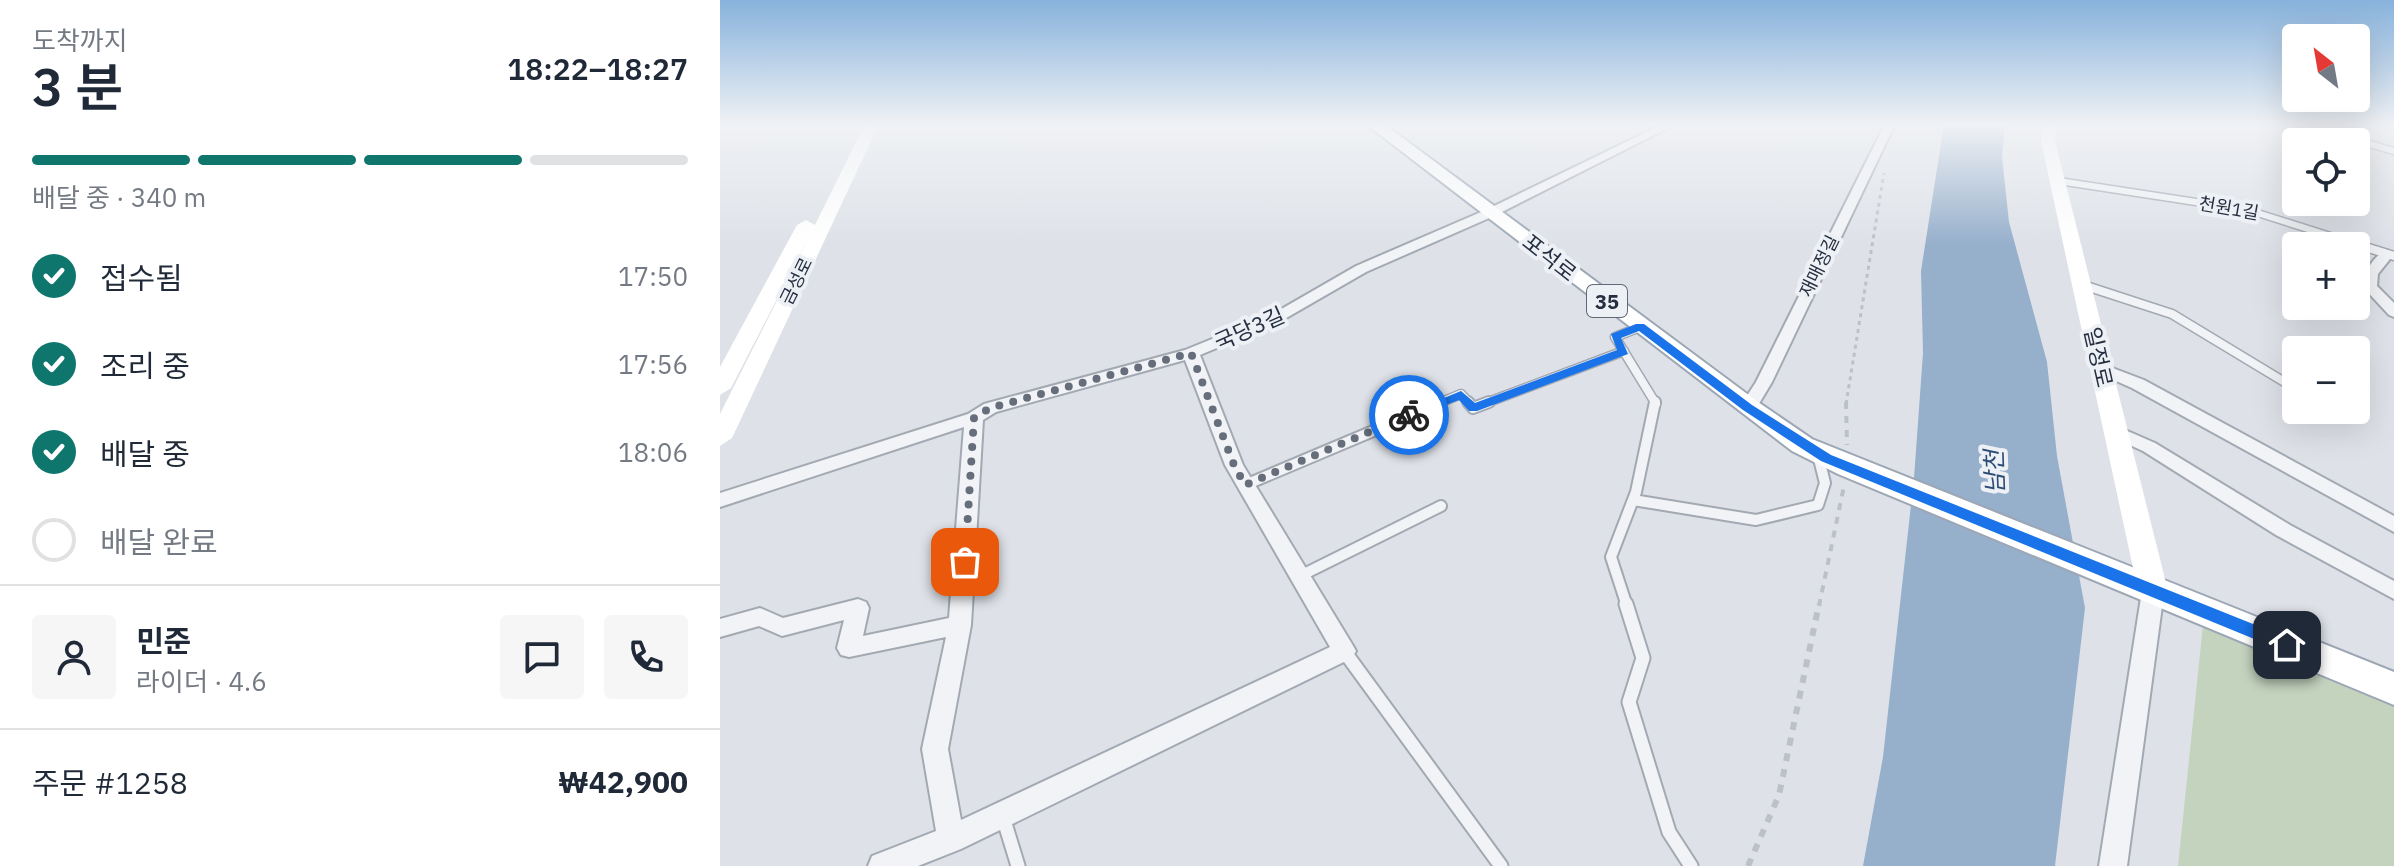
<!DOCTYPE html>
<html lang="ko">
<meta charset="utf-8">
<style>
:root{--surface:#fff;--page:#f6f6f7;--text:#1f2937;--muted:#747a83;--line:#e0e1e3;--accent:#0f766e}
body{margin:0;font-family:"IBM Plex Sans","Noto Sans KR",sans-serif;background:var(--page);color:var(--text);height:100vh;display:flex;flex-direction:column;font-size:30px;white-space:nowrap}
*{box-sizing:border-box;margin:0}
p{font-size:26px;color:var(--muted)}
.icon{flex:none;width:44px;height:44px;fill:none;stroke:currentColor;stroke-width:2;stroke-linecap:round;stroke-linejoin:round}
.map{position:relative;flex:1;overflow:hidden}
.details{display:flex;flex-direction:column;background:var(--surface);width:720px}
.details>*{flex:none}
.needle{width:52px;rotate:329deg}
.buttons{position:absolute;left:1562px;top:24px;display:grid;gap:16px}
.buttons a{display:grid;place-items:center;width:88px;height:88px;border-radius:8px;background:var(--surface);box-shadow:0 8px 32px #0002;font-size:40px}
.pin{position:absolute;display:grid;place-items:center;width:68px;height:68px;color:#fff;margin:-34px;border-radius:16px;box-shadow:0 4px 12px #0006}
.courier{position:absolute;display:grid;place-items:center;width:80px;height:80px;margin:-40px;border:6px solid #1a73e8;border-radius:50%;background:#fff;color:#222;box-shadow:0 2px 10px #0007}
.head em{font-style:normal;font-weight:600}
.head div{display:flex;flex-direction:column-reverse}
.head{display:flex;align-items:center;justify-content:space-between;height:136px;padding:0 32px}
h1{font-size:52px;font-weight:600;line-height:60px}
.bar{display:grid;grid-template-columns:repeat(4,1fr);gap:12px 8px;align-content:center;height:96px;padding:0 32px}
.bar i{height:10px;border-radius:6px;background:var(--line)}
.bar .on{background:var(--accent)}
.bar p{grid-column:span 4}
.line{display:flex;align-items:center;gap:20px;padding:0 32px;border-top:2px solid var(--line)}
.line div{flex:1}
.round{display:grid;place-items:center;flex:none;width:84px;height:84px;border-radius:8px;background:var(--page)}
ol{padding:0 32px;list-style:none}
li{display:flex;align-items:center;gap:24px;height:88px}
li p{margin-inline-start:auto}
li .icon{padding:8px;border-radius:50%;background:var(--accent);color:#fff;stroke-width:4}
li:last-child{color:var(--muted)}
li i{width:44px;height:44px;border:4px solid var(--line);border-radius:50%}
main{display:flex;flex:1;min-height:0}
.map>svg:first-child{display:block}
.green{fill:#c3d3be}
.water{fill:#96afcb}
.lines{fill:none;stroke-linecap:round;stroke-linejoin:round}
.lane-far3-casing{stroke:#a3a9b2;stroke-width:9}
.lane-far2-casing{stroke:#a3a9b2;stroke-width:11}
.lane-far1-casing{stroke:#a3a9b2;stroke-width:14}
.lane-casing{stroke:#a3a9b2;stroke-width:17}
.street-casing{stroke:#a3a9b2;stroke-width:4}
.primary-casing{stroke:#9ca6b5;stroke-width:4}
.path-far2{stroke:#bcc0c7;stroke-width:3;stroke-dasharray:4 4;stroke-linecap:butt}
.path-far1{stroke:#bcc0c7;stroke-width:4;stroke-dasharray:7 7;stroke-linecap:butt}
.path{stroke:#bcc0c7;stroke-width:6;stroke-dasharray:8 8;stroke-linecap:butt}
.lane-far3{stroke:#f1f3f6;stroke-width:6}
.lane-far2{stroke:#f1f3f6;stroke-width:8}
.lane-far1{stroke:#f1f3f6;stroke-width:10}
.lane{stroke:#f1f3f6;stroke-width:13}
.street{fill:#f1f3f6;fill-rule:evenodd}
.secondary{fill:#fff;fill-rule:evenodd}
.primary{fill:#fff;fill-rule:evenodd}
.route{fill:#1a73e8}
.done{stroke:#666e7b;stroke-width:8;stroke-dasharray:0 14.4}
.labels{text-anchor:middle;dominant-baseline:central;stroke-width:8;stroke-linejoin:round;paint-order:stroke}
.far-street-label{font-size:18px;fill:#262f40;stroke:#edf1f6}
.shield{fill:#edf1f6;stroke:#626977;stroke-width:2}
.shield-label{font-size:20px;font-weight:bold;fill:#262f40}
.street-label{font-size:22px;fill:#262f40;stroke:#edf1f6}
.water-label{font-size:24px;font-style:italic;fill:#2e4d76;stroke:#edf1f6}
</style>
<main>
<section class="details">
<div class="head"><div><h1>3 분</h1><p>도착까지</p></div><em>18:22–18:27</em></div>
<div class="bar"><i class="on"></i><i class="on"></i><i class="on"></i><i></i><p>배달 중 · 340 m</p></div>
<ol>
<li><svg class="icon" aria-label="check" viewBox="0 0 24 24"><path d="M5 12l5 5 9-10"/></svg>접수됨<p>17:50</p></li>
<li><svg class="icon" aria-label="check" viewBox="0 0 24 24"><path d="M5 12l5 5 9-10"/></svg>조리 중<p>17:56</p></li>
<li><svg class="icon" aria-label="check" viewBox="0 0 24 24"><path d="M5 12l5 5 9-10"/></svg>배달 중<p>18:06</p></li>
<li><i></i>배달 완료</li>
</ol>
<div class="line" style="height:144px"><a class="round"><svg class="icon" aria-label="person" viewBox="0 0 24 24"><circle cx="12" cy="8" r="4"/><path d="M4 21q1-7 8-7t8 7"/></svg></a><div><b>민준</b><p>라이더 · 4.6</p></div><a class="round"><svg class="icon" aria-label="chat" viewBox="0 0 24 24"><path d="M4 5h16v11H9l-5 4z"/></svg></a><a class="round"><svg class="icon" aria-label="phone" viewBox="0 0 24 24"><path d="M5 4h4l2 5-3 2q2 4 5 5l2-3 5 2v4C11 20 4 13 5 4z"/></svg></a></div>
<div class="line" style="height:104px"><div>주문 #1258</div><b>₩42,900</b></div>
</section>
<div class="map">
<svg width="1674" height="866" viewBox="0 0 1674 866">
<rect width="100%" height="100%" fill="#dee2e8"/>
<path class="green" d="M 1483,625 L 1674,701 L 1674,866 L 1458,866 Z"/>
<path class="water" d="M 1224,124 L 1285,124 L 1282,157 L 1289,222 L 1327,362 L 1337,456 L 1365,608 L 1335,866 L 1143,866 L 1163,757 L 1194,478 L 1203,353 L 1201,271 Z"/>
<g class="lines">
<g class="lane-far3-casing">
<path id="lane-far3" d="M 1581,124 L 1674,151
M 1339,181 L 1528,210 L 1645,247"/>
</g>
<g class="lane-far2-casing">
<path id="lane-far2" d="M 1639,245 L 1674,256
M 1363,285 L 1452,314 L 1576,389
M 920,327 L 895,337 L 936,404
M 717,404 L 741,394 L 750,404
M 763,404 L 904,351"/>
</g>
<g class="lane-far1-casing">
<path id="lane-far1" d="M 748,402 L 753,408 L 769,402
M 525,485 L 722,402
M 913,500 L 1036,520 L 1098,505 L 1105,483 L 1098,455
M 580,576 L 721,506
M 907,606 L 891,557 L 916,492 L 935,402"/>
</g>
<g class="lane-casing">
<path id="lane" d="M 906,604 L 923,658 L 909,702 L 949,832 L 971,866
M 624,651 L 781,866
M 283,817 L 298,866"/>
</g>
<g class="street-casing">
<path id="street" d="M 943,124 L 956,124 L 776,215 L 646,272 L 561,321 L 480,355 L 523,465 L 632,644 L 636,651 L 632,658 L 241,849 L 198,866 L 148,866 L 152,856 L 216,831 L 202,749 L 226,637 L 129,657 L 121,655 L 117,648 L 124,620 L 62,636 L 39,626 L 0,637 L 0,619 L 40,608 L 63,618 L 138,599 L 146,602 L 149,608 L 143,636 L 229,618 L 244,427 L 0,507 L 0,493 L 248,414 L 264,404 L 465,350 L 551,315 L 636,266 L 768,209 ZM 465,360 L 505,465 L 610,647 L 241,820 L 228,749 L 251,625 L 263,420 L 276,412 Z
M 1165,124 L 1175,124 L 1052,382 L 1034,412 L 1022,412 L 1019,408 L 1036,382 Z
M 1667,250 L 1674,254 L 1658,274 L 1657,286 L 1674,303 L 1674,317 L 1669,315 L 1643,287 C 1644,272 1653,256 1667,250 Z
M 1382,364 L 1424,380 L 1674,516 L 1674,532 L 1412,388 L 1376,372 L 1374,369 L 1376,366 Z
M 1396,426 L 1435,443 L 1570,525 L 1674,581 L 1674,599 L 1556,535 L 1423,451 L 1390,436 L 1387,432 Z
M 1433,583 L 1441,585 L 1444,591 L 1407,866 L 1379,866 L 1422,591 L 1425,585 Z"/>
</g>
<g class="primary-casing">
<path id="primary" d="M 646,124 L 664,124 L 1038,402 L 1092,439 L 1674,672 L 1674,705 L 1118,474 L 1072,451 Z"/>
</g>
<path class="path-far2" d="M 1126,404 L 1164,173"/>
<path class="path-far1" d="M 1126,402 L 1127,445
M 1099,606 L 1124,486"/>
<path class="path" d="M 1028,866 L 1059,795 L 1099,604"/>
<use href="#lane-far3" class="lane-far3"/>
<use href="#lane-far2" class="lane-far2"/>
<use href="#lane-far1" class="lane-far1"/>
<use href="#lane" class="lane"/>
<use href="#street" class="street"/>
<path class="secondary" d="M 145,124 L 159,124 L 12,438 L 0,446 L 0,414 L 91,233 L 11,388 L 0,395 L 0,367 L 77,225 L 86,220 L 95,225 Z
M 1324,124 L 1338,124 L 1335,141 L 1448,591 L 1443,599 L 1433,602 L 1423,599 L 1418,591 L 1321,141 Z"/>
<use href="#primary" class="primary"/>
</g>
<linearGradient id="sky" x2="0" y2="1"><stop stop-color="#87b2dc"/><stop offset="0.51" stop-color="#f0f2f5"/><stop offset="1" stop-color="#f0f2f5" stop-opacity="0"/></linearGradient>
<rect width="1674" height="245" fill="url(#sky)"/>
<path class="route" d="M 916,324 L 924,324 L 1032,405 L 1111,455 L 1573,640 L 1575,645 L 1567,652 L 1561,650 L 1101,461 L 1023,410 L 919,331 L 901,338 L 908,354 L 757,411 L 749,411 L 739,400 L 694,417 L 683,415 L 741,391 L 755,403 L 897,350 L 891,334 Z"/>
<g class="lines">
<path class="done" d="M 245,562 L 254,418 L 270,408 L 471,353 L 514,465 L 525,485 L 689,415"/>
</g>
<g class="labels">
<g class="far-street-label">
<text transform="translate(1509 208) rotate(10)">천원1길</text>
<text transform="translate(1099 266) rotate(-64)">재매정길</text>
<text transform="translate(76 281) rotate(-64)">금성로</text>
</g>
<rect class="shield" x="867" y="285" width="40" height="32" rx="6"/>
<g class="shield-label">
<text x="887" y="301">35</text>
</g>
<g class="street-label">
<text transform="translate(830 257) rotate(38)">포석로</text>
<text transform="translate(529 328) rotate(-24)">국당3길</text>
<text transform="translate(1379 357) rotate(77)">일정로</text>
</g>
<g class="water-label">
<text transform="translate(1274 472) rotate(-92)">남천</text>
</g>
</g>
</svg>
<div class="buttons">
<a><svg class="needle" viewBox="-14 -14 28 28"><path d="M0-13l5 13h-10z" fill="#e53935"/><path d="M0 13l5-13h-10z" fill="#747a83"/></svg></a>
<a><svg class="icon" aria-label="locate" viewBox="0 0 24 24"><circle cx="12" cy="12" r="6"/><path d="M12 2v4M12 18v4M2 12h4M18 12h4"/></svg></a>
<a>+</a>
<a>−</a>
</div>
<div class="pin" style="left:245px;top:562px;background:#ea580c"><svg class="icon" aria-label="bag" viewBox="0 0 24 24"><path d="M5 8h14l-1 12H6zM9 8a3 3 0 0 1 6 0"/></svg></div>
<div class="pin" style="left:1567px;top:645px;background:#1f2937"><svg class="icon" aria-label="home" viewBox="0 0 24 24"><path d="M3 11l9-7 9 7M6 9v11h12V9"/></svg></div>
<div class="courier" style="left:689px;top:415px"><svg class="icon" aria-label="bike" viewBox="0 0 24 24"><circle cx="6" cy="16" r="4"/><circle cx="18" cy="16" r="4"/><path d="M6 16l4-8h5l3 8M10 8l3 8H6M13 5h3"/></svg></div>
</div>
</main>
